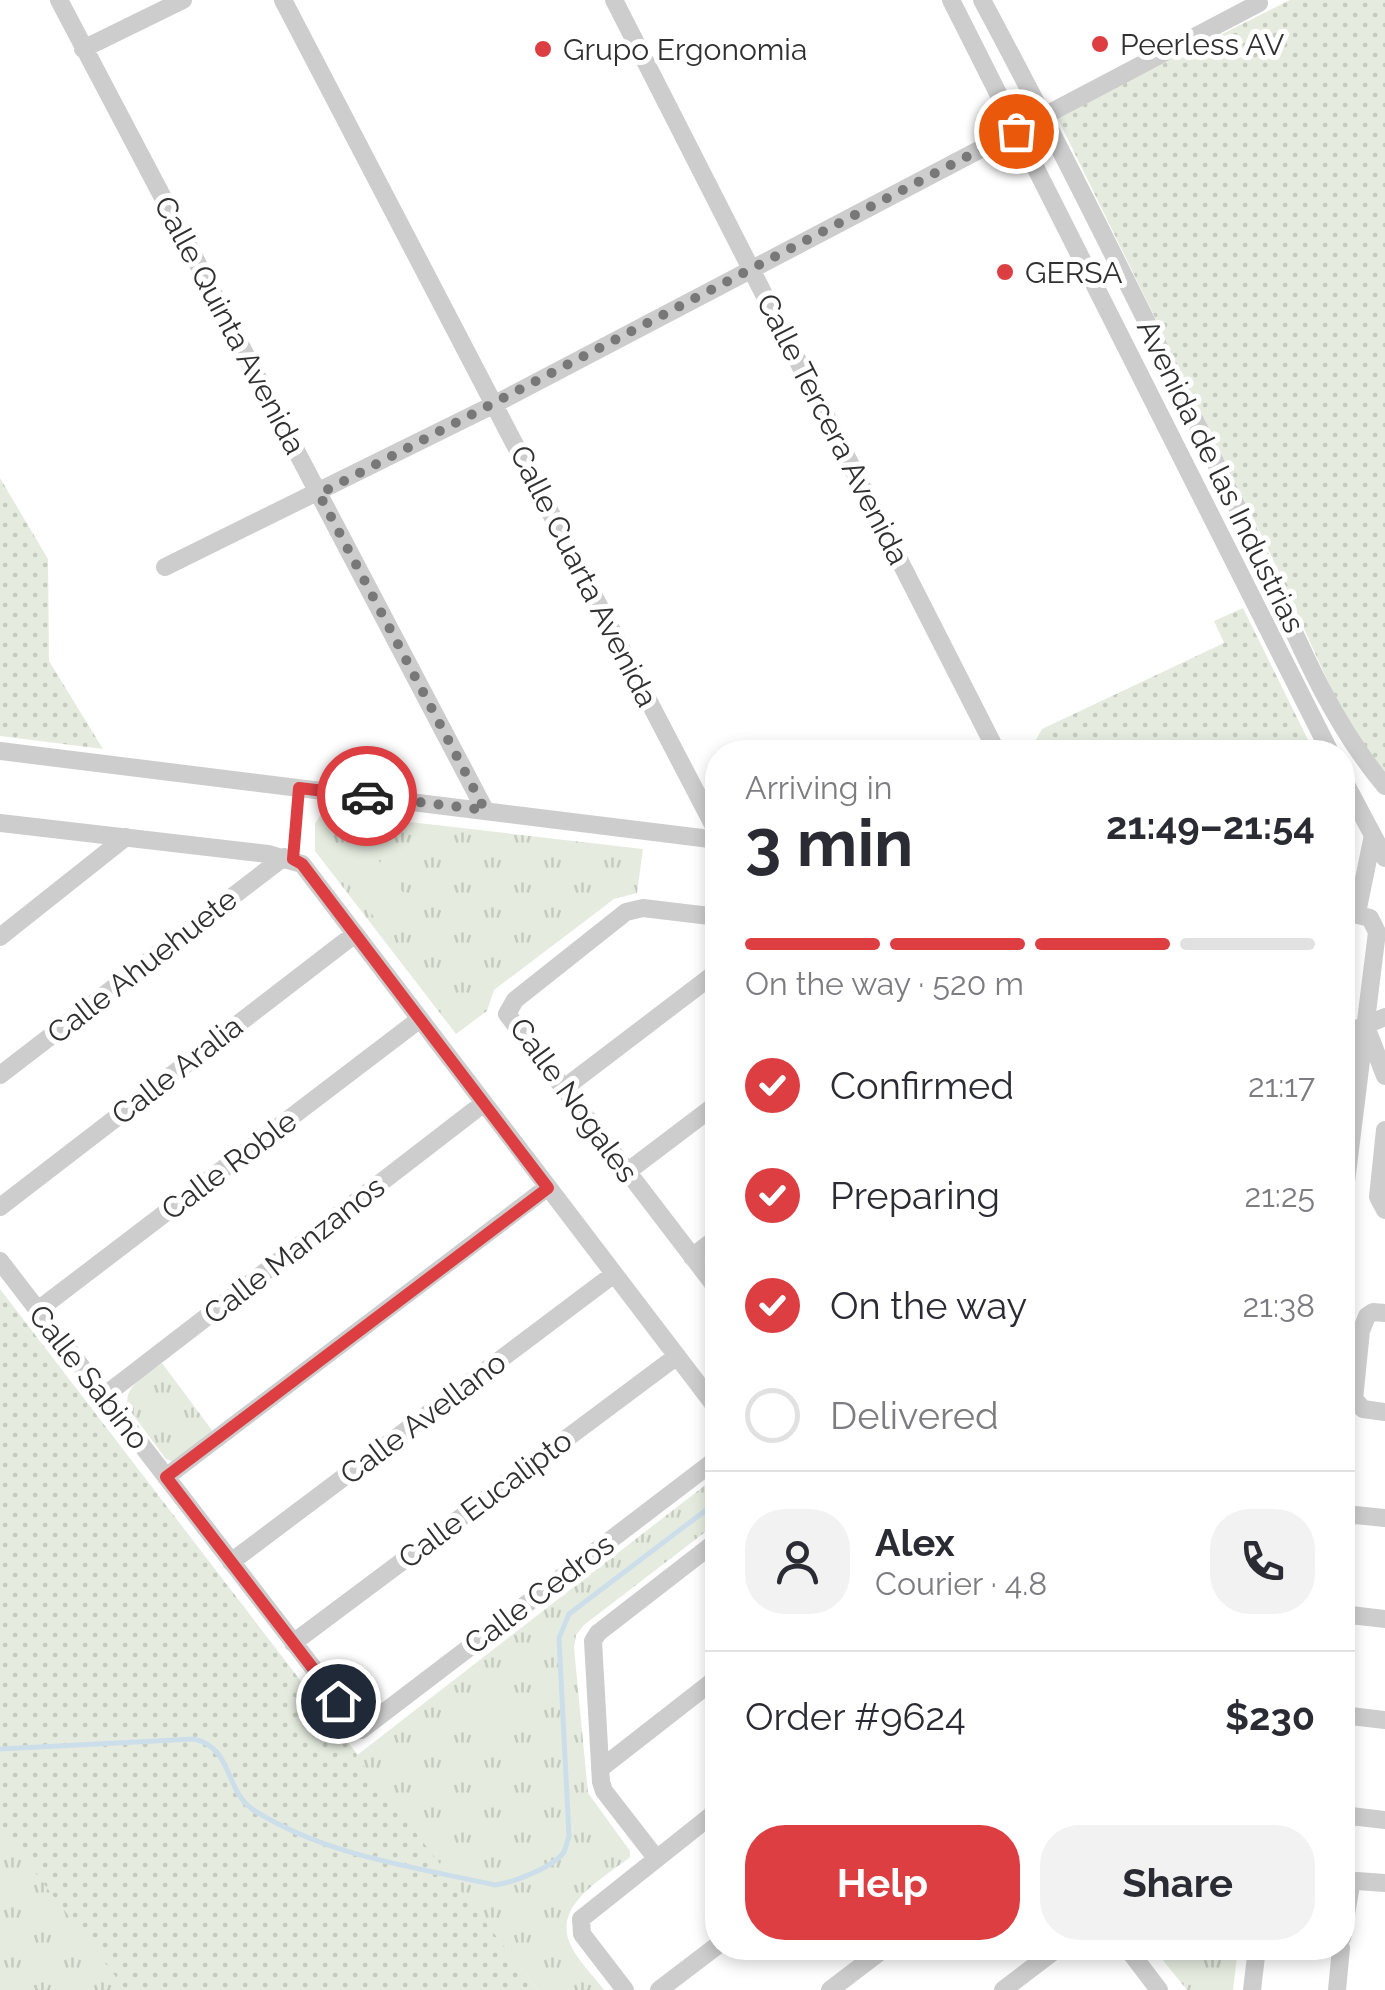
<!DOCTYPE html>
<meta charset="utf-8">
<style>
:root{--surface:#fff;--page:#f2f2f3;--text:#2b2b33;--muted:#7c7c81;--line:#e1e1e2;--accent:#dc3e42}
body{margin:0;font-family:Raleway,sans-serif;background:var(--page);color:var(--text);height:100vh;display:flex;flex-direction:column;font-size:38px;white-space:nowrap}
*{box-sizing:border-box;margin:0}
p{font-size:32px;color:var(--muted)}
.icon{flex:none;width:55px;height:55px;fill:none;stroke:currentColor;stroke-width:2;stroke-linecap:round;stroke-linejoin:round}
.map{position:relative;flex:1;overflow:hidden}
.drawer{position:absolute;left:705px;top:740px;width:650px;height:1220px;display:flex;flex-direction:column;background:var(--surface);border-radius:40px;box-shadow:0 5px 15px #0003}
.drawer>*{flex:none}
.pin{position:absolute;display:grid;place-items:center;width:85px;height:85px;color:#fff;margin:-42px;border:5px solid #fff;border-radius:50%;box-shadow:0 2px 10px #0007}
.courier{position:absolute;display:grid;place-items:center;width:100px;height:100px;margin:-50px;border:8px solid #dc3e42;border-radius:50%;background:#fff;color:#222;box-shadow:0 2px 12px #0007}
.summary em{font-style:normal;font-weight:700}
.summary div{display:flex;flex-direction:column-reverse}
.summary{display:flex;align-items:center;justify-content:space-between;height:170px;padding:0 40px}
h1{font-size:65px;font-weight:700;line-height:75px}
.bar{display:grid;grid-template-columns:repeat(4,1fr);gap:15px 10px;align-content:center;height:120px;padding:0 40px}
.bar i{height:12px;border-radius:8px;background:var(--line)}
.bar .current{background:var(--accent)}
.bar p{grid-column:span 4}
.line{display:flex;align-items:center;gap:25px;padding:0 40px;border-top:2px solid var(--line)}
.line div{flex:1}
.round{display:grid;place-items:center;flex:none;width:105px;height:105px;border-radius:40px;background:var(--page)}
ol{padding:0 40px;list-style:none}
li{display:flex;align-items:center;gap:30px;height:110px}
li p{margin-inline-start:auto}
li .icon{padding:10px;border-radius:50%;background:var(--accent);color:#fff;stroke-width:4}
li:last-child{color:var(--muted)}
li i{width:55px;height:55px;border:5px solid var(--line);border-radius:50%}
.cta{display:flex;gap:20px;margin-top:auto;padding:20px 40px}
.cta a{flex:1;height:115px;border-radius:40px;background:var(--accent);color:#fff;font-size:40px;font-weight:700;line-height:115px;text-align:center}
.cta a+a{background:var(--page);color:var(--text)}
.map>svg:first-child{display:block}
.grass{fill:url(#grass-dots)}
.park{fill:url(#park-tufts)}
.pitch{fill:#e5ecdf}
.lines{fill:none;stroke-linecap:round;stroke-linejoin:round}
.stream{stroke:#cddeeb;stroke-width:5}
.lane{stroke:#cdcdcd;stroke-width:9}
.street{stroke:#cdcdcd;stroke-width:18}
.done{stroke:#787878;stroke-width:10;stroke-dasharray:0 18}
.route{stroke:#dc3e42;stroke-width:12}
.poi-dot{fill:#dc3e42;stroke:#fff;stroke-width:4}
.labels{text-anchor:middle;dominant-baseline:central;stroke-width:10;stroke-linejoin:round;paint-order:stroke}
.poi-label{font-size:30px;fill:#303030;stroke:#fff;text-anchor:start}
.street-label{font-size:30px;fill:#303030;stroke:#fff}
</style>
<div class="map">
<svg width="1385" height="1990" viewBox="0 0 1385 1990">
<defs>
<pattern id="grass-dots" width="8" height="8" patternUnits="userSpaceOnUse" patternTransform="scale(2.5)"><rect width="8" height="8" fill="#e5ecdf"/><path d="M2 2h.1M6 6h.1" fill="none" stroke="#c5cbc0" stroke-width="1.8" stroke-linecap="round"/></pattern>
<pattern id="park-tufts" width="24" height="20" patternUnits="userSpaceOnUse" patternTransform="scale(2.5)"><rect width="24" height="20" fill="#e5ecdf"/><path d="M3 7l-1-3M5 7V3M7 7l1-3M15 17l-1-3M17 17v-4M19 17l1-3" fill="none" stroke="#c5cbc0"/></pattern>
</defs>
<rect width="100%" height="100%" fill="#fff"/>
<path class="grass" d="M 1290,0 L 1385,0 L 1385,774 L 1343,715 L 1268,549 L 1057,117 Z
M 0,478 L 48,559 L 49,661 L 103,749 L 0,736 Z
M 1243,608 L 1314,752 L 1034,752 L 1034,743 L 1042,729 L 1224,643 L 1214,621 Z
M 0,1289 L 538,1990 L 0,1990 Z"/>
<path class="park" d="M 323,812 L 643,849 L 637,893 L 614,899 L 494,990 L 487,1011 L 456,1034 L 315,851 L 315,823 Z
M 162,1363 L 214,1433 L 174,1462 L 166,1459 L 128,1408 C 122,1386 147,1375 162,1363 Z
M 717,1476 L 717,1523 L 584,1625 L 576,1635 L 574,1648 L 588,1793 L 630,1851 L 630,1857 C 603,1879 551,1905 571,1946 C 579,1962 594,1976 604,1990 L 538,1990 L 356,1756 Z
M 0,1827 L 126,1990 L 0,1990 Z
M 1153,1948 L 1238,1948 L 1233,1990 L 1187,1990 Z"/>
<path class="pitch" d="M 367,845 L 408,899 L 378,922 L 336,868 Z
M 493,1673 L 518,1704 L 489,1727 L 464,1697 Z"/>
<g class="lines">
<path class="stream" d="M 0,1749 L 194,1739 C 234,1748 224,1792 255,1811 C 327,1856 414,1867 495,1885 C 512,1883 554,1867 564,1852 C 565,1850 568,1839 569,1836 L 559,1638 L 569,1614 L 718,1501"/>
<path class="lane" d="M 293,859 L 299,788"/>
<path class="street" d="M 59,0 L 485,810
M 283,0 L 718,834
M 614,0 L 997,752
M 951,0 L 1330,752
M 982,0 C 1072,168 1156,339 1239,511 C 1284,604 1318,706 1385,786
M 83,49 L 183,0
M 165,567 L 495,404 L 1259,3
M 0,751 L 718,840
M 1342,777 L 1385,858
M 0,823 L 268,854 L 302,864 L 718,1410
M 1342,911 L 1370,918 L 1377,932 L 1342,1214
M 1357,913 L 1373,835
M 718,917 L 643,908 L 626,912 L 515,1000 L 507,1014 L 718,1290
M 0,937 L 126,837
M 1367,1029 L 1385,1076
M 1342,1035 L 1385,1017
M 0,1075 L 284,857
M 563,1089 L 718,971
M 1385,1130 L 1378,1197 L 1385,1210
M 627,1172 L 718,1103
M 0,1207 L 355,934
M 692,1257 L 718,1237
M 0,1261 L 361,1730 L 718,1458
M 38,1310 L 420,1019
M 1385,1313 L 1373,1312 L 1367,1316 L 1361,1331 L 1354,1399 L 1363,1409 L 1385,1412
M 104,1396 L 484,1103
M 166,1477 L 548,1187
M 1342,1520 L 1355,1515 L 1385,1518
M 231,1562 L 614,1274
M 1342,1614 L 1385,1619
M 293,1643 L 677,1356
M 1342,1715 L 1385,1720
M 600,1769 L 718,1677
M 1342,1815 L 1385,1820
M 656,1858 L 604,1791 L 601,1782 L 593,1641 L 598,1633 L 718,1540
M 1342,1938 L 1351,1885 L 1357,1881 L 1385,1883
M 1127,1948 L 1159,1990
M 625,1990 L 582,1934 L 581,1919 L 718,1810
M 659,1990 L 718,1945
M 830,1990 L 885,1948
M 1003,1990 L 1058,1948
M 1252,1990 L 1257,1948
M 1337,1990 L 1341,1948"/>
</g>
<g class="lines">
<path class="done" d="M 367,796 L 485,810 L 319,494 L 1016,131"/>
<path class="route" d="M 338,1701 L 166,1477 L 548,1188 L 302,864 L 293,859 L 299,788 L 367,796"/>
</g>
<g class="poi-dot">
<circle cx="1100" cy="44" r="10"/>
<circle cx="543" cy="49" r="10"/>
<circle cx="1005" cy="272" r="10"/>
</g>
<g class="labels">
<g class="poi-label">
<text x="1120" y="44">Peerless AV</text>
<text x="563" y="49">Grupo Ergonomia</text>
<text x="1025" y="272">GERSA</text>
</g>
<g class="street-label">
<text transform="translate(230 325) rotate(62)">Calle Quinta Avenida</text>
<text transform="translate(833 429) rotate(63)">Calle Tercera Avenida</text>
<text transform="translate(1221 476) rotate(64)">Avenida de las Industrias</text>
<text transform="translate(584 576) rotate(63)">Calle Cuarta Avenida</text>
<text transform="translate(142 966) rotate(-38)">Calle Ahuehuete</text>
<text transform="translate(177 1070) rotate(-38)">Calle Aralia</text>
<text transform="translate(574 1100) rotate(54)">Calle Nogales</text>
<text transform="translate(229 1165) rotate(-37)">Calle Roble</text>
<text transform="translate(294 1250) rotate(-38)">Calle Manzanos</text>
<text transform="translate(89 1377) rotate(52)">Calle Sabino</text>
<text transform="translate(423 1418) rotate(-37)">Calle Avellano</text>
<text transform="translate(485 1499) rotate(-37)">Calle Eucalipto</text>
<text transform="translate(539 1594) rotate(-37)">Calle Cedros</text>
</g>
</g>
</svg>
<div class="pin" style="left:1016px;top:131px;background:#ea580c"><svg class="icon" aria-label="bag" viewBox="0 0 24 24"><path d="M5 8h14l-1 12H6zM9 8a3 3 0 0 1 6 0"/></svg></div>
<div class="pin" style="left:338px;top:1701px;background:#1f2937"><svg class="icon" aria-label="home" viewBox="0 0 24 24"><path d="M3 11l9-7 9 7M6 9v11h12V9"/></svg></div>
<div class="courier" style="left:367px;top:796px"><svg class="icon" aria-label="car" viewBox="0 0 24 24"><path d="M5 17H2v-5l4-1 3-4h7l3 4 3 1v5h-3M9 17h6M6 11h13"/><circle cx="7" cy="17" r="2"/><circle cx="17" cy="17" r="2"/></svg></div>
<section class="drawer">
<div class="summary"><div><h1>3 min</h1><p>Arriving in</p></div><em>21:49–21:54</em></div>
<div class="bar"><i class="current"></i><i class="current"></i><i class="current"></i><i></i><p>On the way · 520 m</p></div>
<ol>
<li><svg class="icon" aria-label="check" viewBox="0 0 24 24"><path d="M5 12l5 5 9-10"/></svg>Confirmed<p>21:17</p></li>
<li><svg class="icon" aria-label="check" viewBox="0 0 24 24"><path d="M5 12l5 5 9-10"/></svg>Preparing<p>21:25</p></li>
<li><svg class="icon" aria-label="check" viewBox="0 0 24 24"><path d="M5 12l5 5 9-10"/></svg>On the way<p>21:38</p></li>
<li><i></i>Delivered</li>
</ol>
<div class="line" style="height:180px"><a class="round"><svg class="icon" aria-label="person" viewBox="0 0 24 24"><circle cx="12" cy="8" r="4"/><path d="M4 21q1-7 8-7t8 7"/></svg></a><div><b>Alex</b><p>Courier · 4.8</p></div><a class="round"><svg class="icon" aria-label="phone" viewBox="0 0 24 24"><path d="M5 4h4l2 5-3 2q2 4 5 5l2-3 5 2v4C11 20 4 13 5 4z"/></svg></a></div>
<div class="line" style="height:130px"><div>Order #9624</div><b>$230</b></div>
<div class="cta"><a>Help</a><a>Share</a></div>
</section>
</div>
